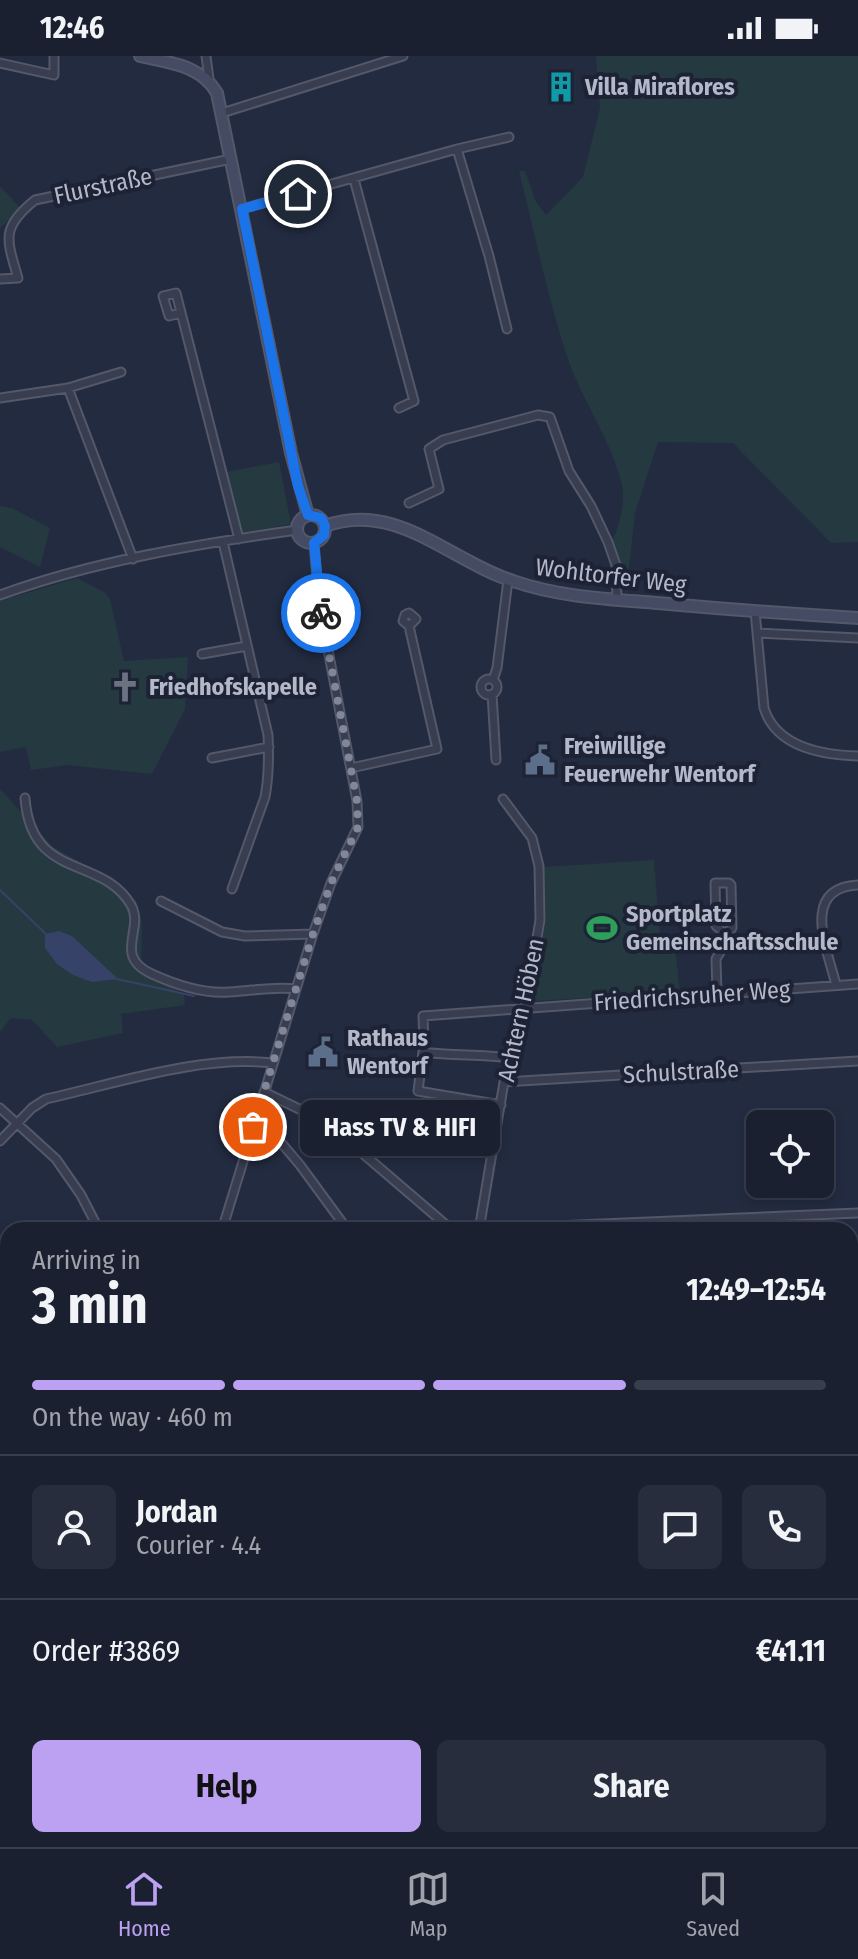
<!DOCTYPE html>
<meta charset="utf-8">
<style>
:root{--surface:#1a2030;--page:#272d3c;--text:#f1f3f6;--muted:#9fa3ab;--line:#383e4c;--accent:#bca0f2}
body{margin:0;font-family:"Fira Sans Condensed",sans-serif;background:var(--page);color:var(--text);height:100vh;display:flex;flex-direction:column;font-size:30px;white-space:nowrap}
*{box-sizing:border-box;margin:0}
p{font-size:26px;color:var(--muted)}
.icon{flex:none;width:44px;height:44px;fill:none;stroke:currentColor;stroke-width:2;stroke-linecap:round;stroke-linejoin:round}
.map{position:relative;flex:1;overflow:hidden}
.side{position:absolute;left:0px;top:1166px;width:858px;height:626px;display:flex;flex-direction:column;background:var(--surface);border-radius:24px 24px 0 0;box-shadow:0 4px 12px #0003,0 0 0 2px var(--line)}
.side>*{flex:none}
.controls{position:absolute;left:746px;top:1054px;display:grid;gap:16px}
.controls a{display:grid;place-items:center;width:88px;height:88px;border-radius:12px;background:var(--surface);box-shadow:0 4px 12px #0003,0 0 0 2px var(--line);font-size:40px}
.pin{position:absolute;display:grid;place-items:center;width:68px;height:68px;color:#fff;margin:-34px;border:4px solid #fff;border-radius:50%;box-shadow:0 2px 8px #0007}
.courier{position:absolute;display:grid;place-items:center;width:80px;height:80px;margin:-40px;border:6px solid #1a73e8;border-radius:50%;background:#fff;color:#222;box-shadow:0 2px 10px #0007}
.bubble{position:absolute;height:56px;border-radius:12px;background:var(--surface);box-shadow:0 4px 12px #0003,0 0 0 2px var(--line);font-size:26px;font-weight:700;line-height:56px;text-align:center}
.headline em{font-style:normal;font-weight:700}
.headline div{display:flex;flex-direction:column-reverse}
.headline{display:flex;align-items:center;justify-content:space-between;height:136px;padding:0 32px}
h1{font-size:52px;font-weight:700;line-height:60px}
.bar{display:grid;grid-template-columns:repeat(4,1fr);gap:12px 8px;align-content:center;height:96px;padding:0 32px}
.bar i{height:10px;border-radius:6px;background:var(--line)}
.bar .selected{background:var(--accent)}
.bar p{grid-column:span 4}
.line{display:flex;align-items:center;gap:20px;padding:0 32px;border-top:2px solid var(--line)}
.line div{flex:1}
.round{display:grid;place-items:center;flex:none;width:84px;height:84px;border-radius:12px;background:var(--page)}
.button{display:flex;gap:16px;margin-top:auto;padding:16px 32px}
.button a{flex:1;height:92px;border-radius:12px;background:var(--accent);color:#111;font-size:32px;font-weight:700;line-height:92px;text-align:center}
.button a+a{background:var(--page);color:var(--text)}
.status{display:flex;justify-content:space-between;align-items:center;height:56px;padding:0 40px;background:var(--surface);direction:ltr}
.status svg{height:22px;fill:currentColor}
.menu{display:flex;justify-content:space-around;align-items:center;height:112px;border-top:2px solid var(--line);background:var(--surface);font-size:22px;color:var(--muted)}
.menu a{display:grid;justify-items:center;gap:4px}
.menu .selected{color:var(--accent)}
.map>svg:first-child{display:block}
.green{fill:#253941}
.water{fill:#364267}
.lines{fill:none;stroke-linecap:round;stroke-linejoin:round}
.stream{stroke:#364267;stroke-width:2}
.street-casing{stroke:#53586a;stroke-width:11}
.secondary-casing{stroke:#53586a;stroke-width:14}
.primary-casing{stroke:#414659;stroke-width:15}
.street{stroke:#383d4f;stroke-width:7}
.secondary{stroke:#454b63;stroke-width:10}
.primary{stroke:#565c70;stroke-width:11}
.done{stroke:#81879a;stroke-width:8;stroke-dasharray:0 14.4}
.route{stroke:#1a73e8;stroke-width:10}
.labels{text-anchor:middle;dominant-baseline:central;stroke-width:8;stroke-linejoin:round;paint-order:stroke}
.poi-label{font-size:24px;font-weight:bold;fill:#b4b9ca;stroke:#1d2235;text-anchor:start}
.street-label{font-size:24px;fill:#b4b9ca;stroke:#1d2235}
</style>
<div class="status"><b>12:46</b><svg viewBox="0 0 49 12"><path d="M0 12V9h3v3zM5 12V6h3v6zM10 12V3h3v9zM15 12V0h3v12zM26 1h20v11H26zM47 4h2v5h-2z"/></svg></div>
<div class="map">
<svg width="858" height="1791" viewBox="0 0 858 1791">
<rect width="100%" height="100%" fill="#232b40"/>
<path class="green" d="M 596,0 L 858,0 L 858,486 L 831,487 L 733,387 L 658,386 L 635,457 L 626,539 L 612,485 C 621,466 626,446 621,425 C 610,383 584,347 569,306 C 548,244 535,178 519,115 L 525,115 L 536,146 L 546,159 L 583,121 L 600,52 Z
M 0,130 L 21,153 L 0,172 Z
M 279,406 L 291,468 L 241,477 L 226,416 Z
M 0,450 L 12,452 L 50,472 L 40,511 L 0,491 Z
M 77,522 L 104,536 L 110,543 L 124,605 L 188,601 L 185,653 L 152,718 L 68,709 L 31,714 L 26,691 L 0,696 L 0,545 Z
M 0,733 L 53,791 L 107,821 L 136,845 L 142,867 L 141,916 L 184,938 L 185,949 L 121,958 L 123,977 L 57,991 L 32,964 L 11,962 L 0,976 Z
M 654,804 L 660,881 L 674,881 L 680,937 L 534,945 L 532,939 L 546,864 L 544,811 Z
M 227,1784 L 494,1784 L 494,1791 L 227,1791 Z"/>
<path class="water" d="M 59,875 L 72,880 L 118,923 L 92,926 L 73,919 L 57,908 L 45,892 L 45,878 Z"/>
<g class="lines">
<path class="stream" d="M 0,834 L 47,879
M 117,923 L 194,940"/>
<g class="street-casing">
<path id="street" d="M 206,0 L 209,23
M 0,7 L 54,19 L 54,0
M 222,57 L 403,0
M 457,93 L 489,200 L 507,273
M 354,123 L 414,345 L 399,352
M 242,153 L 457,93 L 509,81
M 0,223 L 18,222 C 7,184 0,172 35,144 L 231,103
M 181,257 L 169,260 L 163,240 L 176,237 L 239,483
M 68,332 L 133,503
M 0,342 L 68,332 L 121,316
M 409,447 L 439,433 L 429,393 L 443,384 L 538,359 L 550,361 L 569,415 L 591,450 L 608,486 L 616,509 L 617,544
M 223,486 L 268,679 C 269,700 269,720 265,741 L 232,833
M 0,539 C 94,505 197,488 297,474
M 755,555 L 764,652 C 776,691 822,699 858,700
M 757,577 L 858,582
M 202,598 L 247,590
M481 631a8 8 0 1 1 16 0a8 8 0 1 1-16 0Z
M 493,624 L 497,612 L 508,524
M 492,638 L 496,704
M 212,702 L 269,691
M 351,712 L 437,693 L 409,570 L 403,565 L 405,559 L 409,557 L 416,563 L 409,570
M 25,742 C 31,825 102,799 131,849 C 145,873 112,900 152,918 C 174,928 204,938 229,936 C 252,935 273,930 296,933
M 161,845 L 222,876 L 245,880 L 313,878
M 836,929 C 828,895 799,832 858,829
M 717,938 L 716,903 L 725,888 L 725,878 L 732,872 L 731,829 L 729,827 L 715,827 L 716,870 L 725,878
M 423,996 C 452,1000 481,998 511,1002
M 504,1026 L 858,1005
M 264,1036 L 326,1066 L 452,1174
M 501,1049 L 418,1035 L 424,988 L 423,960 L 858,928
M 0,1052 L 56,1103 L 81,1139 L 99,1174
M 253,1071 L 278,1083 L 300,1109 L 344,1169
M 0,1085 L 32,1052 L 46,1043 C 118,1027 200,999 273,1007
M 222,1174 L 313,878 L 331,827 L 358,771 L 357,745 L 319,547 L 314,487
M 479,1174 L 504,1026 L 525,952 L 540,864 L 539,810 L 532,782 L 503,743
M 528,1174 L 532,1171 L 858,1157
M 850,1252 L 858,1252
M 850,1278 L 858,1278
M 0,1426 L 8,1421
M 850,1484 L 858,1484
M 0,1497 L 8,1502
M 850,1595 L 858,1595
M 0,1629 L 8,1624
M 0,1699 L 8,1698
M 126,1784 L 127,1791
M 191,1784 L 192,1791
M 523,1791 L 523,1784
M 565,1791 L 565,1784"/>
</g>
<g class="secondary-casing">
<path id="secondary" d="M 140,0 C 170,7 201,9 217,37 L 291,397 L 308,459
M297 473a14 14 0 1 1 28 0a14 14 0 1 1-28 0Z
M 325,470 C 396,444 450,505 513,525 C 559,541 608,543 657,547 C 724,553 791,558 858,562"/>
</g>
<g class="primary-casing">
<path id="primary" d="M 0,1476 L 8,1480
M 850,1632 L 858,1632"/>
</g>
<use href="#street" class="street"/>
<use href="#secondary" class="secondary"/>
<use href="#primary" class="primary"/>
</g>
<g class="lines">
<path class="done" d="M 253,1071 L 313,878 L 331,827 L 358,771 L 357,745 L 321,557"/>
<path class="route" d="M 298,138 L 242,153 L 298,430 L 308,459 L 321,462 L 325,470 L 324,479 L 314,487 L 321,557"/>
</g>
<defs>
<g id="building-bare" transform="scale(2.4)"><path d="M-4-6H4V6H1V3H-1V6H-4ZM-2.5-4.3h1.7v1.8h-1.7ZM.8-4.3h1.7v1.8H.8ZM-2.5-1h1.7V.8h-1.7ZM.8-1h1.7V.8H.8Z" fill="#0f9aa8" stroke="#1d2235" stroke-width="2.5" paint-order="stroke"/></g>
<g id="church-bare" transform="scale(2.4)"><path d="M-1.2-6h2.4v3.5h3.3v2.4h-3.3V6h-2.4V-.1h-3.3v-2.4h3.3Z" fill="#6b7280" stroke="#1d2235" stroke-width="2.5" paint-order="stroke"/></g>
<g id="civic-bare" transform="scale(2.4)"><path d="M-.6-6.5H3V-4.5H.6V-3L4-1V1h2V6H-6V1h2V-1L-.6-3ZM-1.2 2.5V6h2.4V2.5Z" fill="#5c6f8a" stroke="#1d2235" stroke-width="2.5" paint-order="stroke"/></g>
<g id="stadium-bare" transform="scale(2.4)"><path d="M0-5a6.5 5 0 1 0 0 10a6.5 5 0 1 0 0-10ZM-3.5-1.8h7v3.6h-7Z" fill="#2e9e5b" stroke="#1d2235" stroke-width="2.5" paint-order="stroke"/></g>
</defs>
<g fill-rule="evenodd">
<use href="#building-bare" x="561" y="31"/>
<use href="#church-bare" x="125" y="631"/>
<use href="#civic-bare" x="540" y="704"/>
<use href="#stadium-bare" x="602" y="872"/>
<use href="#civic-bare" x="323" y="996"/>
</g>
<g class="labels">
<g class="poi-label">
<text x="585" y="31">Villa Miraflores</text>
<text x="149" y="631">Friedhofskapelle</text>
<text x="564" y="690">Freiwillige<tspan x="564" dy="28">Feuerwehr Wentorf</tspan></text>
<text x="626" y="858">Sportplatz<tspan x="626" dy="28">Gemeinschaftsschule</tspan></text>
<text x="347" y="982">Rathaus<tspan x="347" dy="28">Wentorf</tspan></text>
</g>
<g class="street-label">
<text transform="translate(103 130) rotate(-12)">Flurstraße</text>
<text transform="translate(611 520) rotate(7)">Wohltorfer Weg</text>
<text transform="translate(692 940) rotate(-4)">Friedrichsruher Weg</text>
<text transform="translate(521 954) rotate(-78)">Achtern Höben</text>
<text transform="translate(681 1016) rotate(-3)">Schulstraße</text>
</g>
</g>
</svg>
<div class="controls">
<a><svg class="icon" aria-label="locate" viewBox="0 0 24 24"><circle cx="12" cy="12" r="6"/><path d="M12 2v4M12 18v4M2 12h4M18 12h4"/></svg></a>
</div>
<div class="pin" style="left:253px;top:1071px;background:#ea580c"><svg class="icon" aria-label="bag" viewBox="0 0 24 24"><path d="M5 8h14l-1 12H6zM9 8a3 3 0 0 1 6 0"/></svg></div>
<div class="pin" style="left:298px;top:138px;background:#1f2937"><svg class="icon" aria-label="home" viewBox="0 0 24 24"><path d="M3 11l9-7 9 7M6 9v11h12V9"/></svg></div>
<div class="courier" style="left:321px;top:557px"><svg class="icon" aria-label="bike" viewBox="0 0 24 24"><circle cx="6" cy="16" r="4"/><circle cx="18" cy="16" r="4"/><path d="M6 16l4-8h5l3 8M10 8l3 8H6M13 5h3"/></svg></div>
<div class="bubble" style="left:300px;top:1044px;width:200px">Hass TV &amp; HIFI</div>
<section class="side">
<div class="headline"><div><h1>3 min</h1><p>Arriving in</p></div><em>12:49–12:54</em></div>
<div class="bar"><i class="selected"></i><i class="selected"></i><i class="selected"></i><i></i><p>On the way · 460 m</p></div>
<div class="line" style="height:144px"><a class="round"><svg class="icon" aria-label="person" viewBox="0 0 24 24"><circle cx="12" cy="8" r="4"/><path d="M4 21q1-7 8-7t8 7"/></svg></a><div><b>Jordan</b><p>Courier · 4.4</p></div><a class="round"><svg class="icon" aria-label="chat" viewBox="0 0 24 24"><path d="M4 5h16v11H9l-5 4z"/></svg></a><a class="round"><svg class="icon" aria-label="phone" viewBox="0 0 24 24"><path d="M5 4h4l2 5-3 2q2 4 5 5l2-3 5 2v4C11 20 4 13 5 4z"/></svg></a></div>
<div class="line" style="height:104px"><div>Order #3869</div><b>€41.11</b></div>
<div class="button"><a>Help</a><a>Share</a></div>
</section>
</div>
<nav class="menu">
<a class="selected"><svg class="icon" aria-label="home" viewBox="0 0 24 24"><path d="M3 11l9-7 9 7M6 9v11h12V9"/></svg>Home</a>
<a><svg class="icon" aria-label="map" viewBox="0 0 24 24"><path d="M3 6l6-2 6 2 6-2v14l-6 2-6-2-6 2zM9 4v14M15 6v14"/></svg>Map</a>
<a><svg class="icon" aria-label="saved" viewBox="0 0 24 24"><path d="M7 4h10v16l-5-4-5 4z"/></svg>Saved</a>
</nav>
